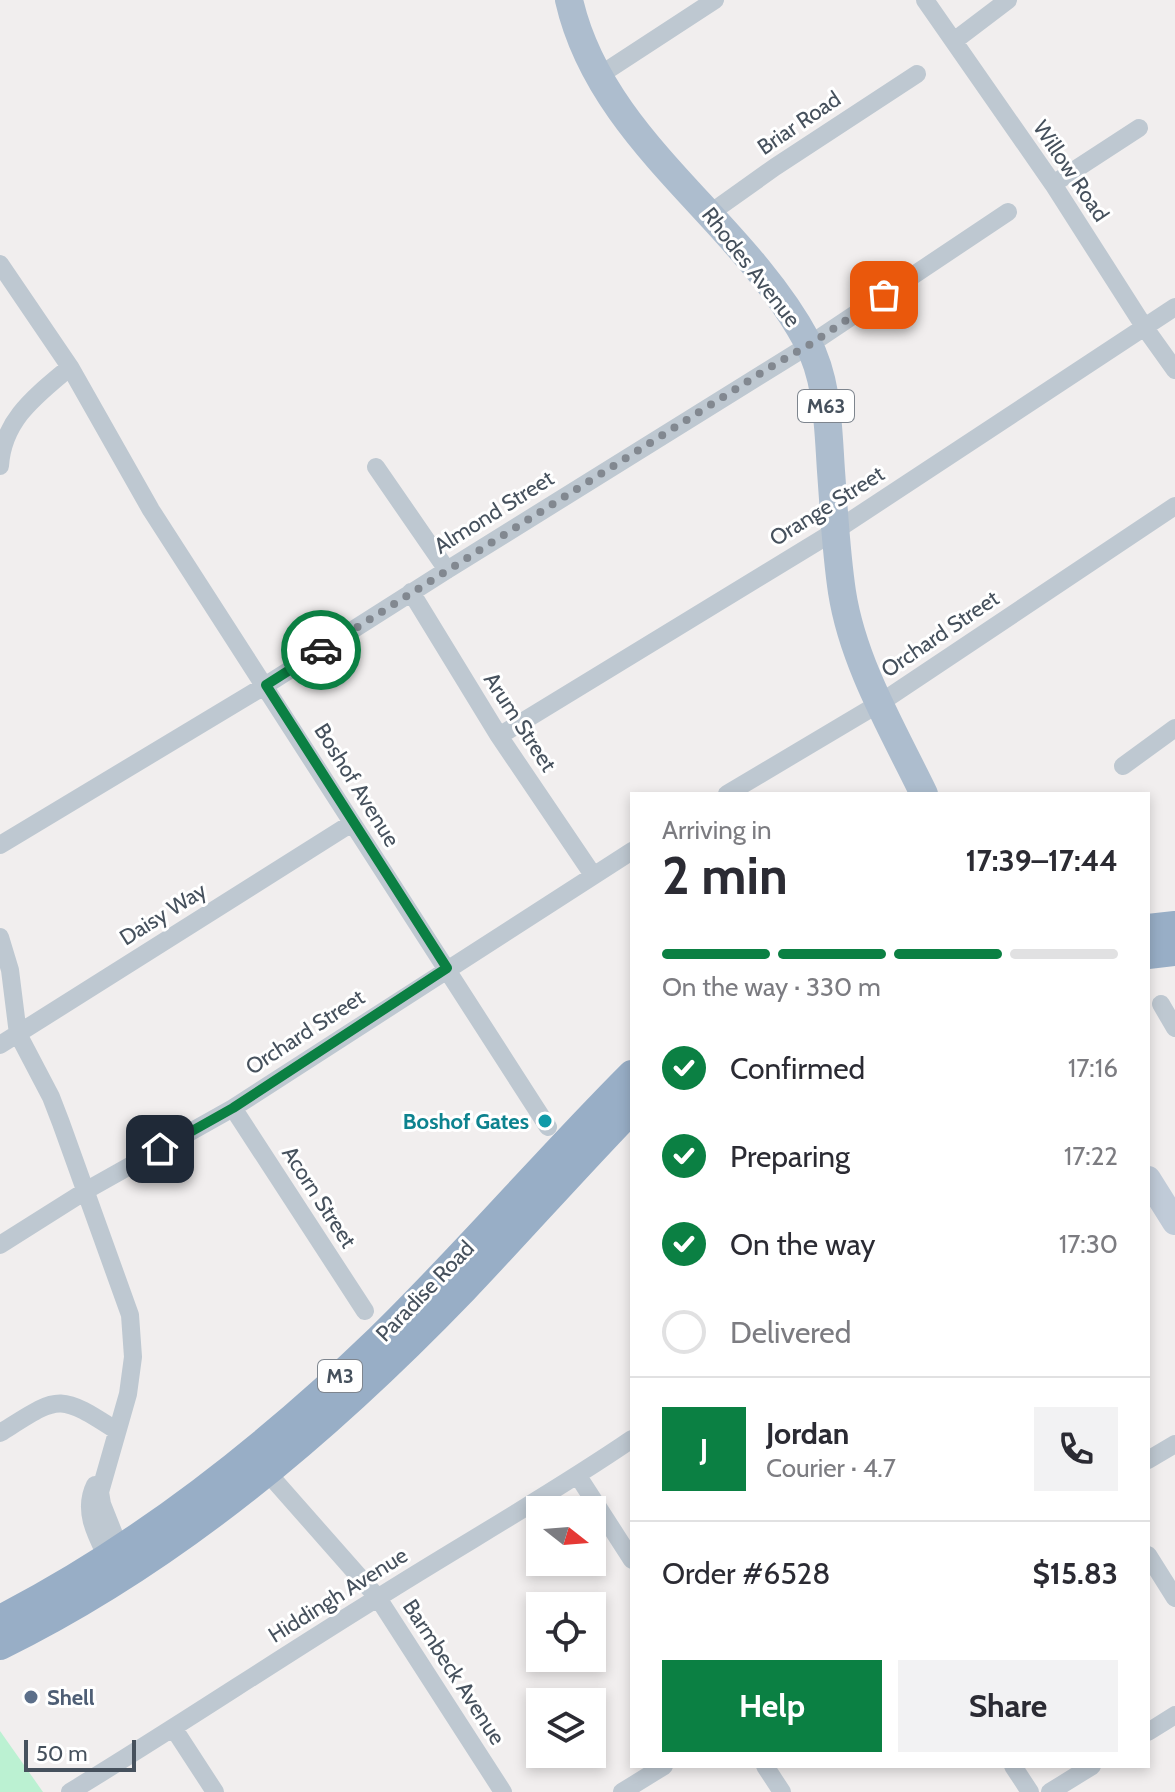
<!DOCTYPE html>
<meta charset="utf-8">
<style>
:root{--surface:#fff;--page:#f2f2f3;--text:#2b2b33;--muted:#7c7c81;--line:#e1e1e2;--accent:#0b8043}
body{margin:0;font-family:Cabin,sans-serif;background:var(--page);color:var(--text);height:100vh;display:flex;flex-direction:column;font-size:30px;white-space:nowrap}
*{box-sizing:border-box;margin:0}
p{font-size:26px;color:var(--muted)}
.icon{flex:none;width:44px;height:44px;fill:none;stroke:currentColor;stroke-width:2;stroke-linecap:round;stroke-linejoin:round}
.map{position:relative;flex:1;overflow:hidden}
.details{position:absolute;left:630px;top:792px;width:520px;height:976px;display:flex;flex-direction:column;background:var(--surface);border-radius:0px;box-shadow:0 4px 12px #0003}
.details>*{flex:none}
.needle{width:52px;rotate:107deg}
.fabs{position:absolute;left:526px;top:1496px;display:grid;gap:16px}
.fabs a{display:grid;place-items:center;width:80px;height:80px;border-radius:0px;background:var(--surface);box-shadow:0 4px 12px #0003;font-size:40px}
.scale{position:absolute;left:24px;bottom:20px;width:112px;box-sizing:border-box;padding-left:8px;border:4px solid #46515d;border-top:0;font-size:22px;line-height:28px;white-space:nowrap;color:#46515d;-webkit-text-stroke:6px #fff;paint-order:stroke}
.pin{position:absolute;display:grid;place-items:center;width:68px;height:68px;color:#fff;margin:-34px;border-radius:16px;box-shadow:0 4px 12px #0006}
.courier{position:absolute;display:grid;place-items:center;width:80px;height:80px;margin:-40px;border:6px solid #0b8043;border-radius:50%;background:#fff;color:#222;box-shadow:0 2px 10px #0007}
.overview em{font-style:normal;font-weight:700}
.overview div{display:flex;flex-direction:column-reverse}
.overview{display:flex;align-items:center;justify-content:space-between;height:136px;padding:0 32px}
h1{font-size:52px;font-weight:700;line-height:60px}
.bar{display:grid;grid-template-columns:repeat(4,1fr);gap:12px 8px;align-content:center;height:96px;padding:0 32px}
.bar i{height:10px;border-radius:6px;background:var(--line)}
.bar .on{background:var(--accent)}
.bar p{grid-column:span 4}
.line{display:flex;align-items:center;gap:20px;padding:0 32px;border-top:2px solid var(--line)}
.line div{flex:1}
.round{display:grid;place-items:center;flex:none;width:84px;height:84px;border-radius:0px;background:var(--page)}
ol{padding:0 32px;list-style:none}
li{display:flex;align-items:center;gap:24px;height:88px}
li p{margin-inline-start:auto}
li .icon{padding:8px;border-radius:50%;background:var(--accent);color:#fff;stroke-width:4}
li:last-child{color:var(--muted)}
li i{width:44px;height:44px;border:4px solid var(--line);border-radius:50%}
.action{display:flex;gap:16px;margin-top:auto;padding:16px 32px}
.action a{flex:1;height:92px;border-radius:0px;background:var(--accent);color:#fff;font-size:32px;font-weight:700;line-height:92px;text-align:center}
.action a+a{background:var(--page);color:var(--text)}
.map>svg:first-child{display:block}
.green{fill:#bbf1d2}
.lines{fill:none;stroke-linecap:round;stroke-linejoin:round}
.minor{stroke:#bec8d1;stroke-width:18}
.secondary{stroke:#c0cbd8;stroke-width:26}
.primary{stroke:#adbdce;stroke-width:28}
.trunk{stroke:#98aec6;stroke-width:30}
.done{stroke:#828890;stroke-width:8;stroke-dasharray:0 14.4}
.route{stroke:#0b8043;stroke-width:10}
.culture-dot{fill:#0f9aa8;stroke:#fff;stroke-width:3}
.service-dot{fill:#5c6f8a;stroke:#fff;stroke-width:3}
.labels{text-anchor:middle;dominant-baseline:central;stroke-width:6;stroke-linejoin:round;paint-order:stroke}
.shield{fill:#fff;stroke:#7e858e;stroke-width:2}
.shield-label{font-size:20px;font-weight:bold;fill:#46515d}
.street-label{font-size:22px;fill:#46515d;stroke:#fff}
.culture-label{font-size:22px;font-weight:bold;fill:#0d838f;stroke:#fff;text-anchor:end}
.service-label{font-size:22px;font-weight:bold;fill:#4e5e75;stroke:#fff;text-anchor:start}
</style>
<div class="map">
<svg width="1175" height="1792" viewBox="0 0 1175 1792">
<rect width="100%" height="100%" fill="#f1eeee"/>
<path class="green" d="M 0,1731 L 43,1792 L 0,1792 Z"/>
<g class="lines">
<path class="minor" d="M 925,0 L 1053,184 L 1145,328 L 1175,370
M 954,41 L 1008,0
M 597,77 L 715,0
M 1053,184 L 1139,128
M 709,214 L 775,167 L 917,74
M 0,264 L 70,367 L 151,510 L 548,1127
M 0,466 C 3,419 37,395 70,367
M 376,467 L 447,570
M 411,592 L 499,736 L 593,875
M 499,736 L 835,531 L 1175,307
M 1123,766 L 1175,728
M 727,794 L 880,703 L 1175,506
M 0,845 L 266,685 L 447,570 L 809,345 L 1008,212
M 0,937 L 10,970 L 18,1034 L 51,1097 L 61,1123 L 130,1315 L 133,1357 L 128,1394 L 100,1492 L 102,1504 L 123,1557
M 1161,1004 L 1175,1028
M 0,1045 L 352,823
M 233,1108 L 365,1311
M 0,1245 L 87,1190 L 233,1108 L 632,851
M 0,1433 C 59,1396 57,1392 117,1431
M 1148,1460 L 1175,1444
M 266,1471 L 378,1598 L 503,1792
M 578,1476 L 632,1560
M 95,1485 C 81,1513 99,1540 111,1565
M 1148,1555 L 1175,1598
M 174,1729 L 215,1792
M 1148,1732 L 1175,1715
M 765,1766 L 782,1792
M 1013,1766 L 1030,1792
M 70,1792 C 174,1729 275,1661 379,1597 C 463,1544 550,1495 632,1439
M 622,1792 L 664,1766
M 1050,1792 L 1092,1766"/>
<path class="secondary" d="M 1148,1179 L 1175,1222"/>
<path class="primary" d="M 569,0 C 601,141 741,218 807,341 C 828,380 828,427 831,471 C 834,511 836,552 842,592 C 853,663 893,730 924,794"/>
<path class="trunk" d="M 1148,929 L 1175,926
M 1148,954 L 1175,951
M 0,1620 C 139,1549 268,1447 380,1339 C 467,1254 546,1161 632,1075
M 0,1645 C 175,1559 328,1429 463,1289 C 520,1229 575,1167 632,1108"/>
</g>
<g class="lines">
<path class="done" d="M 321,650 L 777,363 L 809,345 L 884,295"/>
<path class="route" d="M 160,1149 L 233,1108 L 447,968 L 266,685 L 321,650"/>
</g>
<circle class="culture-dot" cx="545" cy="1121" r="8"/>
<circle class="service-dot" cx="31" cy="1697" r="8"/>
<g class="labels">
<g class="shield">
<rect x="798" y="390" width="56" height="32" rx="6"/>
<rect x="318" y="1360" width="44" height="32" rx="6"/>
</g>
<g class="shield-label">
<text x="826" y="406">M63</text>
<text x="340" y="1376">M3</text>
</g>
<g class="street-label">
<text transform="translate(799 123) rotate(-34)">Briar Road</text>
<text transform="translate(1071 171) rotate(56)">Willow Road</text>
<text transform="translate(751 267) rotate(52)">Rhodes Avenue</text>
<text transform="translate(827 506) rotate(-32)">Orange Street</text>
<text transform="translate(494 512) rotate(-32)">Almond Street</text>
<text transform="translate(940 634) rotate(-34)">Orchard Street</text>
<text transform="translate(520 722) rotate(57)">Arum Street</text>
<text transform="translate(357 785) rotate(58)">Boshof Avenue</text>
<text transform="translate(163 914) rotate(-32)">Daisy Way</text>
<text transform="translate(305 1032) rotate(-33)">Orchard Street</text>
<text transform="translate(319 1197) rotate(57)">Acorn Street</text>
<text transform="translate(425 1291) rotate(-46)">Paradise Road</text>
<text transform="translate(338 1595) rotate(-32)">Hiddingh Avenue</text>
<text transform="translate(454 1672) rotate(57)">Barmbeck Avenue</text>
</g>
<g class="culture-label">
<text x="529" y="1121">Boshof Gates</text>
</g>
<g class="service-label">
<text x="47" y="1697">Shell</text>
</g>
</g>
</svg>
<div class="fabs">
<a><svg class="needle" viewBox="-14 -14 28 28"><path d="M0-13l5 13h-10z" fill="#e53935"/><path d="M0 13l5-13h-10z" fill="#7c7c81"/></svg></a>
<a><svg class="icon" aria-label="locate" viewBox="0 0 24 24"><circle cx="12" cy="12" r="6"/><path d="M12 2v4M12 18v4M2 12h4M18 12h4"/></svg></a>
<a><svg class="icon" aria-label="layers" viewBox="0 0 24 24"><path d="M12 4l9 5-9 5-9-5zM3 14l9 5 9-5"/></svg></a>
</div>
<div class="scale">50 m</div>
<div class="pin" style="left:884px;top:295px;background:#ea580c"><svg class="icon" aria-label="bag" viewBox="0 0 24 24"><path d="M5 8h14l-1 12H6zM9 8a3 3 0 0 1 6 0"/></svg></div>
<div class="pin" style="left:160px;top:1149px;background:#1f2937"><svg class="icon" aria-label="home" viewBox="0 0 24 24"><path d="M3 11l9-7 9 7M6 9v11h12V9"/></svg></div>
<div class="courier" style="left:321px;top:650px"><svg class="icon" aria-label="car" viewBox="0 0 24 24"><path d="M5 17H2v-5l4-1 3-4h7l3 4 3 1v5h-3M9 17h6M6 11h13"/><circle cx="7" cy="17" r="2"/><circle cx="17" cy="17" r="2"/></svg></div>
<section class="details">
<div class="overview"><div><h1>2 min</h1><p>Arriving in</p></div><em>17:39–17:44</em></div>
<div class="bar"><i class="on"></i><i class="on"></i><i class="on"></i><i></i><p>On the way · 330 m</p></div>
<ol>
<li><svg class="icon" aria-label="check" viewBox="0 0 24 24"><path d="M5 12l5 5 9-10"/></svg>Confirmed<p>17:16</p></li>
<li><svg class="icon" aria-label="check" viewBox="0 0 24 24"><path d="M5 12l5 5 9-10"/></svg>Preparing<p>17:22</p></li>
<li><svg class="icon" aria-label="check" viewBox="0 0 24 24"><path d="M5 12l5 5 9-10"/></svg>On the way<p>17:30</p></li>
<li><i></i>Delivered</li>
</ol>
<div class="line" style="height:144px"><b class="round" style="background:var(--accent);color:#fff">J</b><div><b>Jordan</b><p>Courier · 4.7</p></div><a class="round"><svg class="icon" aria-label="phone" viewBox="0 0 24 24"><path d="M5 4h4l2 5-3 2q2 4 5 5l2-3 5 2v4C11 20 4 13 5 4z"/></svg></a></div>
<div class="line" style="height:104px"><div>Order #6528</div><b>$15.83</b></div>
<div class="action"><a>Help</a><a>Share</a></div>
</section>
</div>
